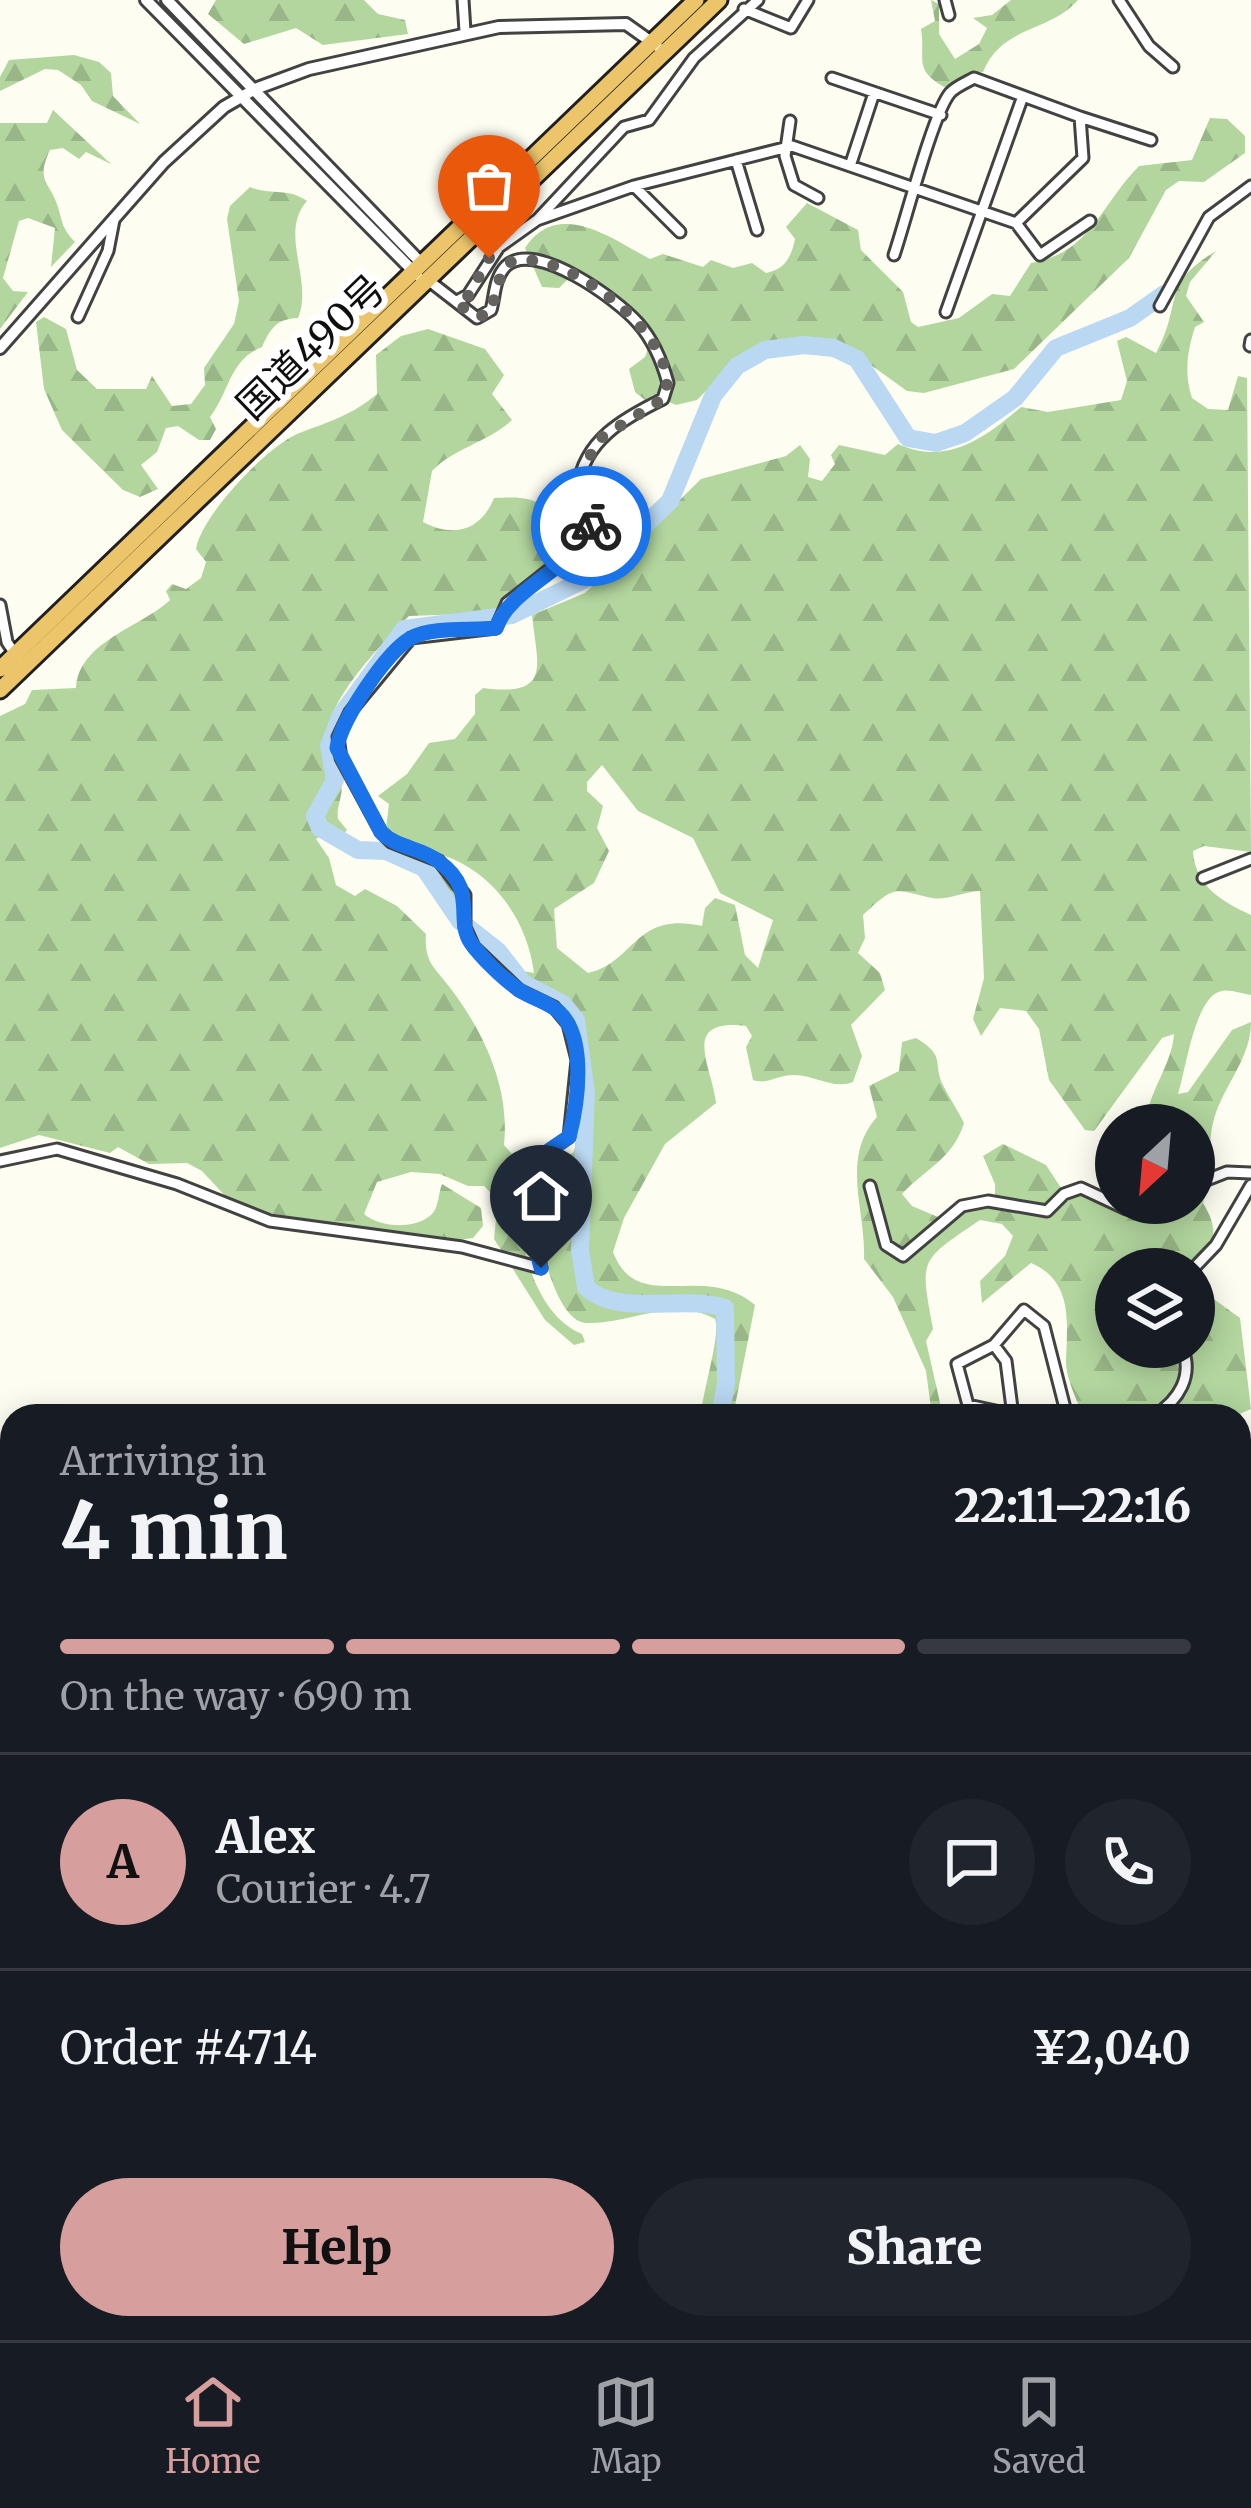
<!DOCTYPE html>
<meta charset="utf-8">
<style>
:root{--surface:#171b24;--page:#20242c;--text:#f1f3f6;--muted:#9ea1a6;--line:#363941;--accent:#d69e9d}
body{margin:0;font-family:Merriweather,"Noto Sans JP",serif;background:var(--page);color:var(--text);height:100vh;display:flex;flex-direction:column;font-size:45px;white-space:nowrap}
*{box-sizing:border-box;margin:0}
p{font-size:39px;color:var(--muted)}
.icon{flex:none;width:66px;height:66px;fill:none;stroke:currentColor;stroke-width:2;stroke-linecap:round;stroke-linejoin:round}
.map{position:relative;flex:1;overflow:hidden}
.drawer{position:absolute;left:0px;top:1404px;width:1251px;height:936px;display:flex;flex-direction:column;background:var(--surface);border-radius:36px 36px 0 0;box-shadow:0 6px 30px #0003}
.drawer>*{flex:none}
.needle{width:78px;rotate:206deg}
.buttons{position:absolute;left:1095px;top:1104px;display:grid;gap:24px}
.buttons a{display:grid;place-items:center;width:120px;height:120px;border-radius:50%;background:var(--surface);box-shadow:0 6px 30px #0003;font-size:60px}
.pin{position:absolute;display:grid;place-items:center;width:102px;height:102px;color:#fff;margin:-123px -51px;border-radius:50% 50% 50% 0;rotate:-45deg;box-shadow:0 0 12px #0007}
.pin .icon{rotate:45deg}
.courier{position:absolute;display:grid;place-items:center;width:120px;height:120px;margin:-60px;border:9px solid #1a73e8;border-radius:50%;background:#fff;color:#222;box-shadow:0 3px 15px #0007}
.summary em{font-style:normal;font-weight:800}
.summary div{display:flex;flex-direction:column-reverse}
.summary{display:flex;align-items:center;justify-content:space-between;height:204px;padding:0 60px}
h1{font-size:78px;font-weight:800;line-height:90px}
.bar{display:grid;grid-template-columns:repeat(4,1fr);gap:18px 12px;align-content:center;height:144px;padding:0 60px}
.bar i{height:15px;border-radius:9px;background:var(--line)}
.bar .selected{background:var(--accent)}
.bar p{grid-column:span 4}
.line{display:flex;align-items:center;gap:30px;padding:0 60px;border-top:3px solid var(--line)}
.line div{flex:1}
.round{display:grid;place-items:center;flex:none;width:126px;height:126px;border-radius:63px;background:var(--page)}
.button{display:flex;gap:24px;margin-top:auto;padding:24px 60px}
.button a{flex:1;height:138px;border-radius:72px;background:var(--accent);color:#111;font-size:48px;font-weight:800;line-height:138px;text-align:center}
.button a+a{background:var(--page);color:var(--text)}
.dock{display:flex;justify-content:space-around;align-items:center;height:168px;border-top:3px solid var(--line);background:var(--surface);font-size:33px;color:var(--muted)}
.dock a{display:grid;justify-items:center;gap:6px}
.dock .selected{color:var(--accent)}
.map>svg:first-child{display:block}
.forest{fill:url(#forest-firs);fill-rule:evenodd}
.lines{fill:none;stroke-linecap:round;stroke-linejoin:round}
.stream{stroke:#4686c4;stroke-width:3}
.river{stroke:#bad8f2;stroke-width:18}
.minor-casing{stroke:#424242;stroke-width:15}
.tertiary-casing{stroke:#424242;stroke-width:16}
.trunk-casing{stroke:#202020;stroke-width:21}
.minor{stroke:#fff;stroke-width:9}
.tertiary{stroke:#fff;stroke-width:10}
.trunk{stroke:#ecc56b;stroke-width:15}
.done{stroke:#63625e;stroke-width:12;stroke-dasharray:0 21.6}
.route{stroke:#1a73e8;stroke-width:15}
.labels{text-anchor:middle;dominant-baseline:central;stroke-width:12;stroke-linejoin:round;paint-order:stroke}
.street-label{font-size:39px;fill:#0f0f0f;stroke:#fff}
</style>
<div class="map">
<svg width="1251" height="2340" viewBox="0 0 1251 2340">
<defs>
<pattern id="forest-firs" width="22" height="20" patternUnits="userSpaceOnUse" patternTransform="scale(3)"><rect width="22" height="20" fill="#b2d69e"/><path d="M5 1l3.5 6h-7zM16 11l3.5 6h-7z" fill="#98b687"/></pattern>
</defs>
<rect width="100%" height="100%" fill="#fefdf2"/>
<path class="forest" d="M 216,0 L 364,0 L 378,14 L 405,20 L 408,34 L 323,45 L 296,28 L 244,44 L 208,14 Z
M 931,0 L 939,4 L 939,34 L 955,59 L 979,44 L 987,28 L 973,18 L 992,15 L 1011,0 L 1078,0 C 1049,33 1002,25 983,72 L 967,74 L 946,88 C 912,69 926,60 921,29 L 935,21 Z
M 74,55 L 99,62 L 111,73 L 113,96 L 140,124 L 92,101 L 81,85 L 58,70 L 45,69 L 0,91 L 0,77 L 9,60 Z
M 53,110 L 111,164 L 86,152 L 79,159 L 63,148 L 50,150 C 35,182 50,181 58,207 C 63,224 62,228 75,242 L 51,267 L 55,228 L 28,218 L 19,221 L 3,278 L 13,291 L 28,292 L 0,329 L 0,123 L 47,123 Z
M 1210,118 L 1227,119 L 1245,136 L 1245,153 L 1204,182 L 1179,181 L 1166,190 L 1129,258 L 1014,369 L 924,393 L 907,391 L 839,342 L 806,339 L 771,342 L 743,353 L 697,400 L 676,405 L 653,395 L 645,400 L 635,392 L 629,369 L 645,357 L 652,337 L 634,311 L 574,273 L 559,288 L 542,287 L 525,248 C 558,197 614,240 650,259 L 663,254 L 703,267 L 711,260 L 733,268 L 752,263 L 766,273 C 785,269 791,258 795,239 L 786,227 L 807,203 L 858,230 L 861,250 L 903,292 L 911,322 L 918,327 L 959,318 L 992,294 L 1010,296 L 1031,263 C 1091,253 1101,204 1139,166 L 1192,160 Z
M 250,187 C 270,196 287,187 307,201 C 278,233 314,281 298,318 C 276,319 271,328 262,347 C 230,359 229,392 210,417 L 216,429 L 210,440 L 199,440 L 178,426 L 166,428 L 157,452 L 141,465 L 158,489 L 140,497 L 123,490 L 62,430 L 44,389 L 36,322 L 44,317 L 66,329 L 77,370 L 97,389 L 146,389 L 152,376 L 172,406 L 191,404 L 205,385 L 204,368 L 234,324 L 239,301 L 227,219 L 230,206 Z
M 1216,251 L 1190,282 L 1186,296 L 1204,322 L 1195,327 C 1187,352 1184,374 1192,398 L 1208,409 L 1228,410 L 1238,376 L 1247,378 L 1251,852 L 1204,846 L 1193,851 C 1195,886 1221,901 1251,915 L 1251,995 C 1243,994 1230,989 1222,991 C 1195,995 1186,1070 1178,1094 L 1188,1092 L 1232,1030 L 1251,1022 C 1251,1059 1224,1084 1214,1119 C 1206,1147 1214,1175 1203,1203 C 1221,1232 1213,1246 1198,1275 L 1204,1292 L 1240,1318 L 1251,1409 L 1235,1416 L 1083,1416 C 1077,1400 1066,1379 1066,1362 C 1067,1324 1074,1281 1031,1263 L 982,1303 L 980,1281 L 1005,1256 L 1013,1236 L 1002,1224 L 980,1220 C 918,1262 920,1258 933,1329 L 926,1341 L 943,1416 L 932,1416 L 926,1371 L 893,1297 L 864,1259 C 866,1210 840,1158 877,1117 L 869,1086 L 899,1071 L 902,1042 L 916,1038 C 948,1057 931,1063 944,1087 C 950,1099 958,1111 964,1123 C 953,1159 925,1169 902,1194 L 912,1206 L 945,1220 L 995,1198 L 995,1184 L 983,1156 L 1003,1144 L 1046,1165 L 1067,1197 L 1091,1195 L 1109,1207 L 1116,1202 L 1194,1203 L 1194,1125 L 1146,1125 C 1147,1092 1172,1066 1174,1034 L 1162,1038 L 1094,1131 L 1085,1130 L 1049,1080 L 1039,1029 L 1026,1011 L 1000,1008 L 981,1036 L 973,1019 L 984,978 L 980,891 C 966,891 945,901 932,898 C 893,889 896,884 863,915 L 865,938 L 858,953 L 880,973 L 885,990 L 851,1025 L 862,1056 L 853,1082 C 833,1090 813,1074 793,1075 C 777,1075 768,1085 753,1080 L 746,1047 L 752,1036 L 746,1026 C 679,1018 712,1066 716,1103 L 665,1144 L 624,1218 L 613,1252 C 637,1316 703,1261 755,1305 L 733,1416 L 701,1416 C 702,1392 721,1336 715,1319 C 674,1296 627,1325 586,1323 C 550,1321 532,1207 531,1179 L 535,1167 L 573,1153 L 577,1142 L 587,1047 L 577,1013 L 548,988 L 517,984 L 469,932 L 471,920 L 522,971 L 534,973 C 527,918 490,867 435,853 L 428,860 L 457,896 L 460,912 L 453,917 L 423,877 L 384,846 L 389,804 L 378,796 L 407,774 L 429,743 L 455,739 L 475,714 L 475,695 L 483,688 C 553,697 537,665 532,615 L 585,593 L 701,479 L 786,456 L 800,445 L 810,459 L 808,477 L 822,481 L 835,464 L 831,455 L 839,445 L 885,455 L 898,444 C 946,466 984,439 1021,407 L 1048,412 L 1121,400 L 1127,381 L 1117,341 L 1126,337 L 1156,353 C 1184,302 1159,285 1216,251 ZM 602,765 L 638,811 L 693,838 L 720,893 L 773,920 L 758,968 L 745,955 L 735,905 L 715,898 L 705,908 L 702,926 C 634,911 635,963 588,973 L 557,948 L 554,909 L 594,883 L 609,851 L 597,828 L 603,806 L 587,791 L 587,782 ZM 1116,1269 L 1194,1269 L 1194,1347 L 1116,1347 Z
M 428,329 L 485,349 L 504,375 L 492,394 L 512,420 C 489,442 454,448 432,471 L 423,522 C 453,538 481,531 494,498 C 520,497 533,496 553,513 L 574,506 L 582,520 L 581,533 L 501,601 L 494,613 L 409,616 C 380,646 329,697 325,741 C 324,760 337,766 341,783 C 344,795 336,806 338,819 L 347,830 L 342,836 L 329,831 L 316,839 L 329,858 L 336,885 L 355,896 L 365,889 L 397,906 L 426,934 C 424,963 435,967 451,989 C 485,1034 510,1089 504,1145 L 520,1163 C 512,1214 526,1311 582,1334 L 585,1342 L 574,1345 L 545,1320 L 494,1239 L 498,1200 L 484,1186 L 468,1186 L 440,1174 L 411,1172 L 377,1182 L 364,1214 C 380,1228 416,1230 432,1214 C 439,1207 438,1194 442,1184 L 481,1208 L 483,1226 L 473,1238 L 444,1242 L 251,1210 L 229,1200 L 202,1171 L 187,1163 L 149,1164 L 118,1147 L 110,1153 L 39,1135 L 0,1148 L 0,716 L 25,704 L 32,690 L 76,688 C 79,641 142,627 170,600 L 166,591 L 172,584 L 186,589 L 201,578 L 206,562 L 196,549 C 201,516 269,443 302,432 C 331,421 352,415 377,394 L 376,355 L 401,336 Z
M 12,1732 L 12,1928 L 0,1933 L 0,1741 Z
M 12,2010 L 12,2328 L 17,2328 L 0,2330 L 0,2025 Z
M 329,2328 L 818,2328 L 806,2340 L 326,2340 Z"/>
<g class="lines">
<path class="stream" d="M 314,2328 L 315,2340"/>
<path class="river" d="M 720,1416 L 726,1384 L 725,1308 C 686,1294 617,1318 586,1287 L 580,1250 L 586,1093 L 576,1020 L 563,1004 L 523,983 L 498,951 L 460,921 L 424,868 L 386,851 L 358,850 L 320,828 L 315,816 L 335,780 L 329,746 L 341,715 L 404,629 L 512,615 L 592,576 L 670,501 L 713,396 L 737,366 L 765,350 L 804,345 L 834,348 L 857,359 L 908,438 L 936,443 L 965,433 L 1015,398 L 1056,348 L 1130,318 L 1164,294
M 0,2009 L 9,2004"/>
<g class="minor-casing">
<path id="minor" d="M 463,0 L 465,31
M 945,0 L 949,15
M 1119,0 L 1149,46 L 1173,67
M 744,9 L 791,28 L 808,0
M 832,78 L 941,115
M 1080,117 L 1151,140
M 790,121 L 785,156 L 794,185 L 818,198
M 736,160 L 757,230
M 850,166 L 874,93
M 634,186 L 680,232
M 537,220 L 624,127 L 649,120 L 694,58 L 758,0
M 1016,223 L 1040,255 L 1090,221
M 428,280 L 477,318 L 491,310 C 495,296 494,278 506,266 C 535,239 618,300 638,323 C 653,340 662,361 668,383 L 663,399 C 624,418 584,440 578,487 L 591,519 L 589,538 L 507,603 L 496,628 L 411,638 L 350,712 L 338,737 L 341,758 L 381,832 L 391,842 L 439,861 L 465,895 L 465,927 L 474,947 L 519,990 L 554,1007 L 568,1024 L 577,1060 L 569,1137 L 531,1163 L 523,1193 L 541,1268
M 457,301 L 468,295 L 499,247 L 537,220 L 634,186 L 792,146 L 1016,223 L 1083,158 L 1080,117 L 974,78 C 967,82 955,87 950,93 C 933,113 905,223 894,255
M 1160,306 L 1209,217 L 1251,186
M 946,312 L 1023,96
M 78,317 L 108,251 L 114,220
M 1250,346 L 1251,340
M 0,605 L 7,642 L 17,657
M 1203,878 L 1251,859
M 0,1161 L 57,1149 L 177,1184 L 270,1221 L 462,1247 L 541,1268
M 1194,1185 L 1227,1172 L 1251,1173
M 870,1186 L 886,1245 L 903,1256 L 962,1206 L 988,1201 L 1047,1211 L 1064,1194 L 1081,1188 L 1126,1209 L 1160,1203
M 1193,1269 L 1216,1245 L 1251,1185
M 994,1345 L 1006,1361 L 1013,1416
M 1018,1416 L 968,1405 L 957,1364 L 994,1345 L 1024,1310 L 1044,1326 L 1067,1416
M 1154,1416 C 1179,1400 1194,1376 1182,1347
M 1239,1450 L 1251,1450
M 1239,1527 L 1251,1527
M 1239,1602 L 1251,1602
M 0,1623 L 12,1628
M 1239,1677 L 1251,1677
M 1239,1755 L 1251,1755
M 1239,1820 L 1251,1820
M 1239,1953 L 1251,1953
M 1093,2328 L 1099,2340
M 152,2340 L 153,2328"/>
</g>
<g class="tertiary-casing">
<path id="tertiary" d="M 146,0 L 417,275
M 167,0 L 423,265
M 0,348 L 164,162 L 224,107 L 255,89 L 309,69 L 499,27 L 626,24 L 657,46
M 0,1995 L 12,1993
M 1239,2204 L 1251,2206"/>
</g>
<g class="trunk-casing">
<path id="trunk" d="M 0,669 L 696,0
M 0,690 L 719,0"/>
</g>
<use href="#minor" class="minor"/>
<use href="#tertiary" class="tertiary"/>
<use href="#trunk" class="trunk"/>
</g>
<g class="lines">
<path class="done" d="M 489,258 L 468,296 L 457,301 L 469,314 L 486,316 C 498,300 495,280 508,263 C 559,241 691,343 663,399 L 599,439 L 578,479 L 591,526"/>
<path class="route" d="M 541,1268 L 523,1193 L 531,1163 L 569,1137 C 578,1103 587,1038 559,1012 C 547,1001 530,998 518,989 C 502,978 482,958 471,943 C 454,918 479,890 438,861 C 420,847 398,849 381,832 L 337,748 C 340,721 387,651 411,638 C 433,626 471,631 496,628 C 510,586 585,562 591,526"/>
</g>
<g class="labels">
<g class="street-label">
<text transform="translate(311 347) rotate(-44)">国道490号</text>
</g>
</g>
</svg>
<div class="buttons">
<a><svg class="needle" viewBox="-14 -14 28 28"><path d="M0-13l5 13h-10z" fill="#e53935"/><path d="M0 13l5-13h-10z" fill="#9ea1a6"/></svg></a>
<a><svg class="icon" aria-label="layers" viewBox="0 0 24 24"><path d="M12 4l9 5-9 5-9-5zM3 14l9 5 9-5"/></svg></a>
</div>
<div class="pin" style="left:489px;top:258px;background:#ea580c"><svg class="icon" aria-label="bag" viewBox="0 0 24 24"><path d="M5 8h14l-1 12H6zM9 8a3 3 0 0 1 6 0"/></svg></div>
<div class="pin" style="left:541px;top:1268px;background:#1f2937"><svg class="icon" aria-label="home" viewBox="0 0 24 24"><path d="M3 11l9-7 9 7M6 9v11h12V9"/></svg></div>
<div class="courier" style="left:591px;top:526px"><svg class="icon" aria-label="bike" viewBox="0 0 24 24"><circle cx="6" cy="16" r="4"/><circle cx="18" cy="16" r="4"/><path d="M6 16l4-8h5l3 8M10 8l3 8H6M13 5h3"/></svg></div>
<section class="drawer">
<div class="summary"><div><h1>4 min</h1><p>Arriving in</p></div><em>22:11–22:16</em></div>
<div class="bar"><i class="selected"></i><i class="selected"></i><i class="selected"></i><i></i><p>On the way · 690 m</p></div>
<div class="line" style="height:216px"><b class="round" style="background:var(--accent);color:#111">A</b><div><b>Alex</b><p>Courier · 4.7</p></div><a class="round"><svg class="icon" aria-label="chat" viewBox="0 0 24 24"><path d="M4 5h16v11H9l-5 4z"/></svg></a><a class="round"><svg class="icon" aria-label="phone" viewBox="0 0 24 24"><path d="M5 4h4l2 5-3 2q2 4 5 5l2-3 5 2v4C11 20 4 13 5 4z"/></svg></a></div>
<div class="line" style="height:156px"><div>Order #4714</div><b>¥2,040</b></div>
<div class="button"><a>Help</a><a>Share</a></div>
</section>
</div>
<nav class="dock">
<a class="selected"><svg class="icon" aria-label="home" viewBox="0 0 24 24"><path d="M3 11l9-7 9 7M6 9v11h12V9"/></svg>Home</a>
<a><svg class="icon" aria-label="map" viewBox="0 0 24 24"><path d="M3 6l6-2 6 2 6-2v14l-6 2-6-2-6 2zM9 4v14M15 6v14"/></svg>Map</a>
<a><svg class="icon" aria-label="saved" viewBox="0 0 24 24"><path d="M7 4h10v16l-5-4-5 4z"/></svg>Saved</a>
</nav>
